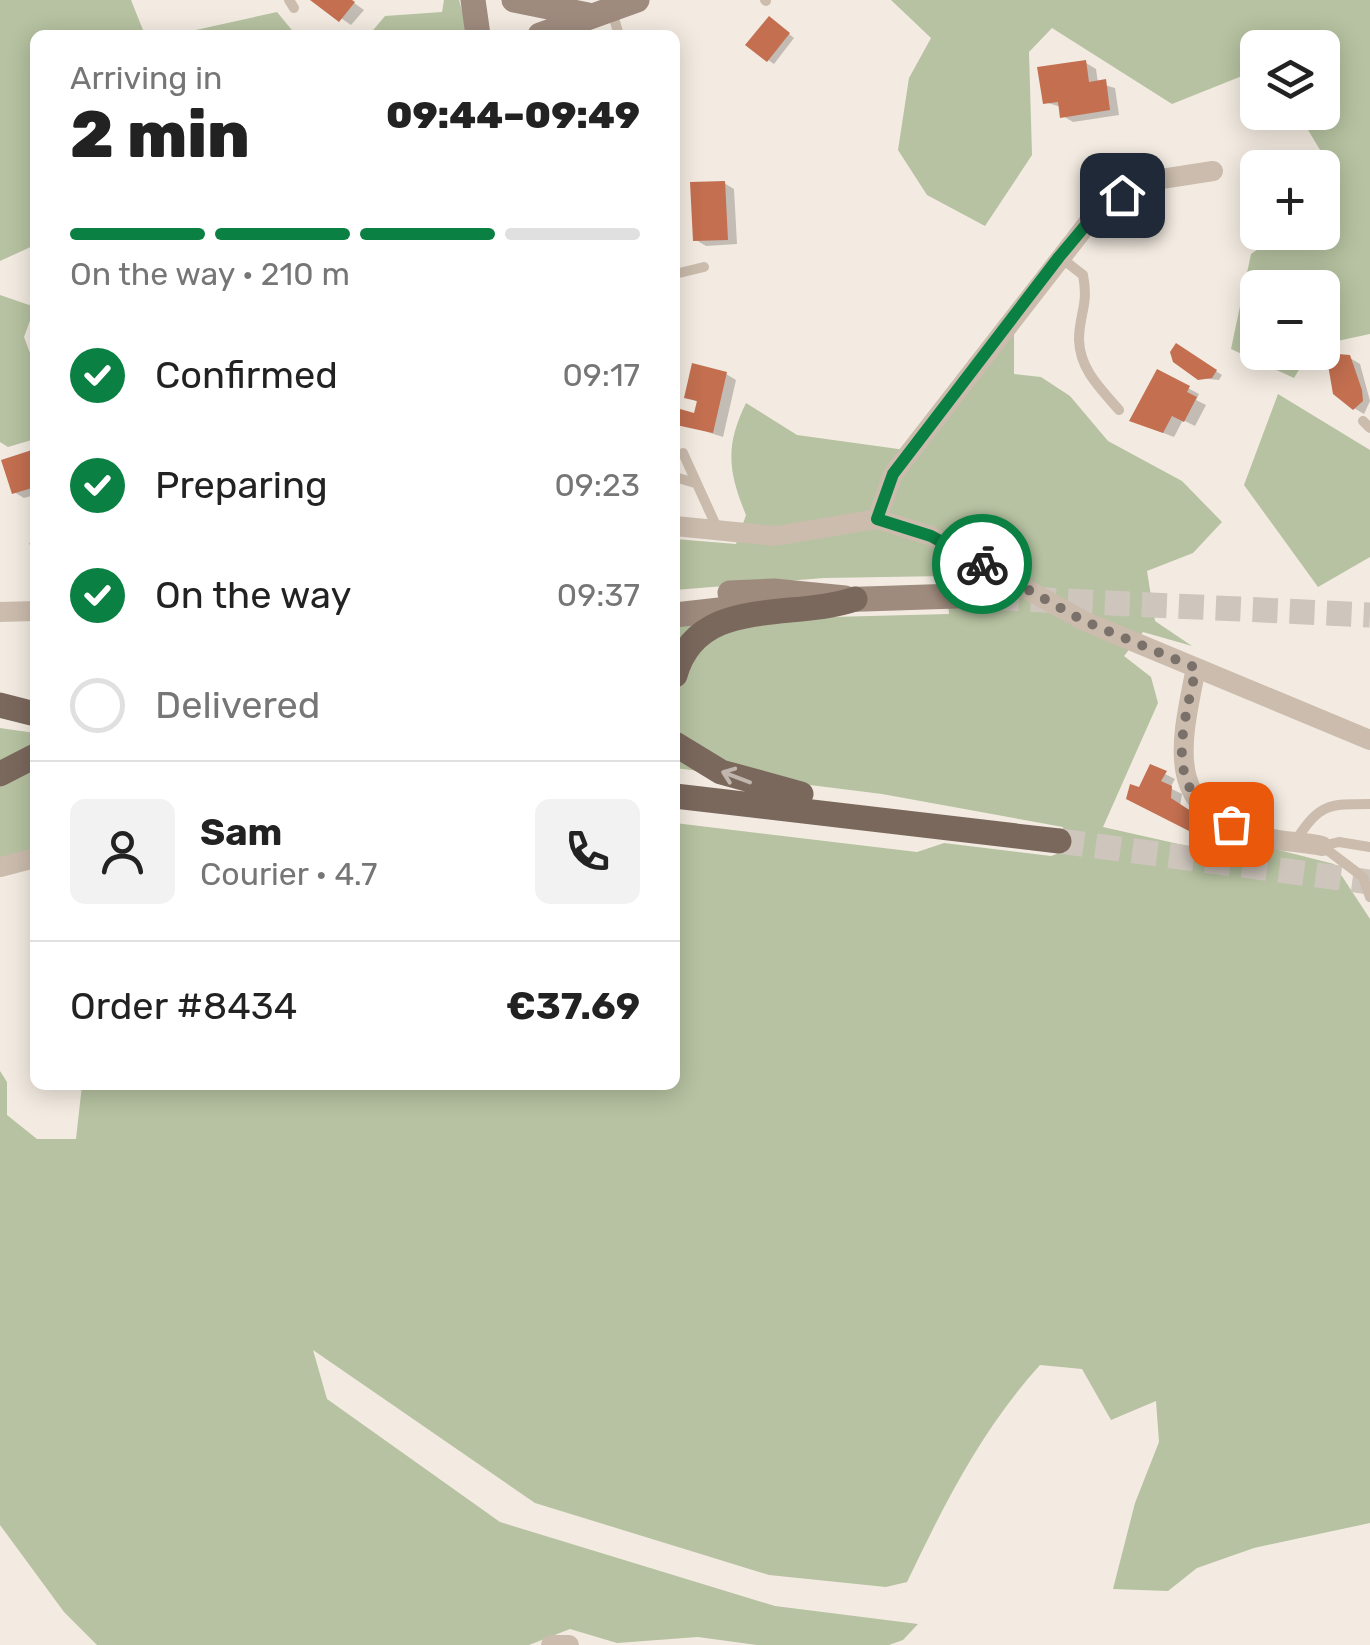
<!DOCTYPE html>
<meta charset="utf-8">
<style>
:root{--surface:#fff;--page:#f2f2f2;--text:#222;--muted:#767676;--line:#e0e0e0;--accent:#0b8043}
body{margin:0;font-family:Rubik,sans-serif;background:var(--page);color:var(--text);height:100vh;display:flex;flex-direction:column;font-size:38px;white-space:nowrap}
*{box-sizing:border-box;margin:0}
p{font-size:32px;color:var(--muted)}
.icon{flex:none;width:55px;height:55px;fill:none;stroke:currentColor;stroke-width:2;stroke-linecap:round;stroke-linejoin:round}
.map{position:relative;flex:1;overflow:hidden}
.details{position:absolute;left:30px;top:30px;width:650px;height:1060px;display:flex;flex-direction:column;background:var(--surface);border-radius:15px;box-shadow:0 5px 25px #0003}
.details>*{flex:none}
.fabs{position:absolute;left:1240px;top:30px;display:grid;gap:20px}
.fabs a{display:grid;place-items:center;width:100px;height:100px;border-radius:15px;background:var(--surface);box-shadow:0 5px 25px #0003;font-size:50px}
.pin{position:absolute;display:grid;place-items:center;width:85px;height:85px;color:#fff;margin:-42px;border-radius:20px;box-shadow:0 5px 15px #0006}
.courier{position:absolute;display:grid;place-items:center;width:100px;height:100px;margin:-50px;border:8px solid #0b8043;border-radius:50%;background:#fff;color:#222;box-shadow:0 2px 12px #0007}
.overview em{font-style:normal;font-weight:800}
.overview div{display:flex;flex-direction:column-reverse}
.overview{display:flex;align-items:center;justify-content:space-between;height:170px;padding:0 40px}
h1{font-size:65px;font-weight:800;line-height:75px}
.bar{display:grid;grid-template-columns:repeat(4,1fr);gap:15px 10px;align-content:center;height:120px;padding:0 40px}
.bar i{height:12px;border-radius:8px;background:var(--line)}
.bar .on{background:var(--accent)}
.bar p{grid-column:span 4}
.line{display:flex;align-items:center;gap:25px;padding:0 40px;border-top:2px solid var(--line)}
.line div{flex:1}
.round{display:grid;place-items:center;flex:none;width:105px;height:105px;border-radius:15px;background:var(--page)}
ol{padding:0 40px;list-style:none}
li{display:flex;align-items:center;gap:30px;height:110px}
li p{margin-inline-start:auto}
li .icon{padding:10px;border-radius:50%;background:var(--accent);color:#fff;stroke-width:4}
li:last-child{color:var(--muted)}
li i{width:55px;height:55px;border:5px solid var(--line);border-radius:50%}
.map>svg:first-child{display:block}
.green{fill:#b6c2a1}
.shadow{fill:#0003}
.building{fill:#c36f50}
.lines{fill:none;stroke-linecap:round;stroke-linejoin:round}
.secondary-tunnel{stroke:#cec6bd;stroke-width:25;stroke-dasharray:25 12;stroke-linecap:butt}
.lane{stroke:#cbbcad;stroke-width:10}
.street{stroke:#cbbcad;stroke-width:20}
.secondary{stroke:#9f8b7e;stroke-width:25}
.primary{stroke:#7b685d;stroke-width:25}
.oneway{stroke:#c1b6ad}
.done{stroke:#7b716b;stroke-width:10;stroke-dasharray:0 18}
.route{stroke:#0b8043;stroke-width:12}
</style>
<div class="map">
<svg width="1370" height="1645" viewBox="0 0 1370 1645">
<rect width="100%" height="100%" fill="#f3ebe1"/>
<path class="green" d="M 0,0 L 131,0 L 145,35 L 35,35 L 35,245 L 0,261 Z
M 444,0 L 459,0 L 469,35 L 369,35 L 385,16 L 442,12 Z
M 891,0 L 1370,0 L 1370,334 L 1323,344 L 1322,288 L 1258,288 L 1258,352 L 1309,353 L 1294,378 L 1231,349 L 1251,254 L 1280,233 L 1322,232 L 1323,155 L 1298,113 L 1322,112 L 1322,48 L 1258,48 L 1257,70 L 1172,104 L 1052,28 L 1029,52 L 1032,155 L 985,226 L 927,195 L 898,150 L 909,78 L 931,38 Z
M 277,12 L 296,35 L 173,35 Z
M 0,295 L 35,307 L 24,337 L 35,366 L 35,439 L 8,447 L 0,442 Z
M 1014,332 L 1014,374 L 1041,377 L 1070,396 L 1108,441 L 1182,481 L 1222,522 L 1193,553 L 1147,571 L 1155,621 L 1192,646 L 1143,632 L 1124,656 L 1151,677 L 1158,703 L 1103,827 L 1192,847 L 1211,826 L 1243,841 L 1334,864 L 1370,919 L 1370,1523 L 1254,1548 L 1197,1568 L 1168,1591 L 1113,1589 L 1135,1503 L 1159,1442 L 1156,1401 L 1111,1420 L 1082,1369 L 1040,1365 C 981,1430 945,1503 907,1582 L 886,1587 L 769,1575 L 535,1503 L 313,1350 L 327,1399 L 500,1522 L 775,1606 L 918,1624 L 903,1640 L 889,1645 L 757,1645 L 698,1637 L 617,1643 L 570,1629 L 529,1645 L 97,1645 L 64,1612 L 0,1525 L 0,1071 L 7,1082 L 7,1115 L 37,1139 L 76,1139 L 82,1085 L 675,1085 L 675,823 L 917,852 L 944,843 L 1051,856 L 1065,851 L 1063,827 L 882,794 L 675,768 L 675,621 L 949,614 L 946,576 L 824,578 L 675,590 L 675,539 L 736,544 L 746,515 C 728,471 725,446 746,403 L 797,435 L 920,452 Z
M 1278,394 L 1370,450 L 1370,557 L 1318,587 L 1244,485 Z
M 0,728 L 35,733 L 35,867 L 0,877 Z"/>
<path class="shadow" d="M 315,0 L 350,0 L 364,10 L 351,25 Z
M 775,23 L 794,38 L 774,64 L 768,60 Z
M 1086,63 L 1096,69 L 1098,83 L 1115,88 L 1119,115 L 1073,122 L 1063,116 L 1061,107 L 1045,102 Z
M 724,183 L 734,189 L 737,244 L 706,246 L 696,240 Z
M 1177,346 L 1222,375 L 1219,380 L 1199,378 Z
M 1350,358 L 1360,364 L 1370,401 L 1364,414 L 1354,408 Z
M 1158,372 L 1199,394 L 1196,400 L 1206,405 L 1195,426 L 1183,420 L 1174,437 L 1142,425 Z
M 726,374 L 736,380 L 723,437 L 679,423 L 696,416 L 699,403 L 687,396 Z
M 35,452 L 35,495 L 24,498 L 14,492 Z
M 35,541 L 35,559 L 29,543 Z
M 1151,767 L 1175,779 L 1170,788 L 1182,794 L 1180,806 L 1211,827 L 1204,837 L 1129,798 L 1140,791 Z"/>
<path class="building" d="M 310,0 L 352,0 L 355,2 L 339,22 Z
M 769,16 L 790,33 L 767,62 L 745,45 Z
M 1086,60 L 1089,82 L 1106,79 L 1110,110 L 1060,118 L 1058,102 L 1043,104 L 1037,67 Z
M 725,181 L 728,240 L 693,241 L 690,182 Z
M 1176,343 L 1217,370 L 1212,378 L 1198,380 L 1173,362 L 1170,352 Z
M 1326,353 L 1350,355 L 1362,390 L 1363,401 L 1353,410 L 1333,394 Z
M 692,363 L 727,372 L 713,433 L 676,425 L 680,409 L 694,413 L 697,401 L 684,398 Z
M 1157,369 L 1190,386 L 1187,392 L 1197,397 L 1184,422 L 1172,416 L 1163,433 L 1129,421 Z
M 35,449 L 35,487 L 12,494 L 1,460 Z
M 1150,764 L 1167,771 L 1161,781 L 1172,786 L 1171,798 L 1203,819 L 1193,833 L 1126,799 L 1130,784 L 1139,787 Z"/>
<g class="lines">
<path class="secondary-tunnel" d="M 957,596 L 1370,615
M 1059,841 L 1370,882"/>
<path class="lane" d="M 289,0 L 294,8
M 765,0 L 766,1
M 612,12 L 619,35
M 1060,257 L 1083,275 C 1089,306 1079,313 1079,340 C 1080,370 1101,389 1119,410
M 675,274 L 704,267
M 1363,421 L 1370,428
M 683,453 L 718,530
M 675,477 L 695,483
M 1296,840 C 1320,804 1327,804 1370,804
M 1322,846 L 1363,877 L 1370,897
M 1322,846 L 1339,842 L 1370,847"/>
<path class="street" d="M 877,519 L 893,474 L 1095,214 L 1142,182 L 1213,171
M 675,526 L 775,536 L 877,519 L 931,536 L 1084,621 L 1370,740
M 0,612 L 35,611
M 1196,668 C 1179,751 1163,815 1268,838 C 1285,842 1304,842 1322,846
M 0,867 L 35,858
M 551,1645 L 569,1645"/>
<path class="secondary" d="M 473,0 L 478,35
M 514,0 L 588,15
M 540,35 L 637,0
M 730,593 L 774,591 L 845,598
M 834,600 L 957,596
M 675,615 L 755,606"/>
<path class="primary" d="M 675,675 C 698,594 792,621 855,599
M 0,705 L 35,714
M 675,744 L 721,772 L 801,794
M 0,774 L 35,756
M 675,796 L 1059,841"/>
</g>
<defs><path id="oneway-shaft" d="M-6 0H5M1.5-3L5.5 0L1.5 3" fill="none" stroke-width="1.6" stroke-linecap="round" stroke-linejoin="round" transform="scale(2.5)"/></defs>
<use class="oneway" href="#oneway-shaft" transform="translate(736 777) rotate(-159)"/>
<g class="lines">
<path class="done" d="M 982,564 L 1084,621 L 1196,668 C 1183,731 1160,791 1231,824"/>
<path class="route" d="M 982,564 L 931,536 L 877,519 L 893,474 L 1059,257 L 1095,214 L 1122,195"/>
</g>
</svg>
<div class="fabs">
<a><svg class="icon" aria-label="layers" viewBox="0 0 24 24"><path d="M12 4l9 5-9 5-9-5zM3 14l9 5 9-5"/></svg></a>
<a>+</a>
<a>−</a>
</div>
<div class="pin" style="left:1231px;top:824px;background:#ea580c"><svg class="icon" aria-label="bag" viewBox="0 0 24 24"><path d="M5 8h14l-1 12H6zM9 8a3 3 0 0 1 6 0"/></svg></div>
<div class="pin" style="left:1122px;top:195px;background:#1f2937"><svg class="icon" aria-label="home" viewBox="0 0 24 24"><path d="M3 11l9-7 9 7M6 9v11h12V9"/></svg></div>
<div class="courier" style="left:982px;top:564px"><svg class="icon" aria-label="bike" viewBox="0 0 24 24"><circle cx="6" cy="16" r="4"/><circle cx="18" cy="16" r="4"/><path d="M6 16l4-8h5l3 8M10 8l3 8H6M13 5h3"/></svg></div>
<section class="details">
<div class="overview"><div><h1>2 min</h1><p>Arriving in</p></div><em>09:44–09:49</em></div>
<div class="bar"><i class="on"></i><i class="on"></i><i class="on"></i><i></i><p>On the way · 210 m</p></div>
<ol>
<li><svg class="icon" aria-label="check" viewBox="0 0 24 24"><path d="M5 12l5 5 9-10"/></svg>Confirmed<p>09:17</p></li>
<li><svg class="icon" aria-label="check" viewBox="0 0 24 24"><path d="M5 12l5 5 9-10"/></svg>Preparing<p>09:23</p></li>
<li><svg class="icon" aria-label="check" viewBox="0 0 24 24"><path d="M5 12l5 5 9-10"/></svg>On the way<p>09:37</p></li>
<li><i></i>Delivered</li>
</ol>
<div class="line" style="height:180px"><a class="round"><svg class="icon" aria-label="person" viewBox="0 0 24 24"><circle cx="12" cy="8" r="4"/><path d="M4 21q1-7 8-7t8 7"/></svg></a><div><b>Sam</b><p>Courier · 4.7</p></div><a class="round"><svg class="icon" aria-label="phone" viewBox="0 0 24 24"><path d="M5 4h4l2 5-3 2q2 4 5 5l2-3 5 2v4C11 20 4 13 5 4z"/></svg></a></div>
<div class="line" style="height:130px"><div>Order #8434</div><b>€37.69</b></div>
</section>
</div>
